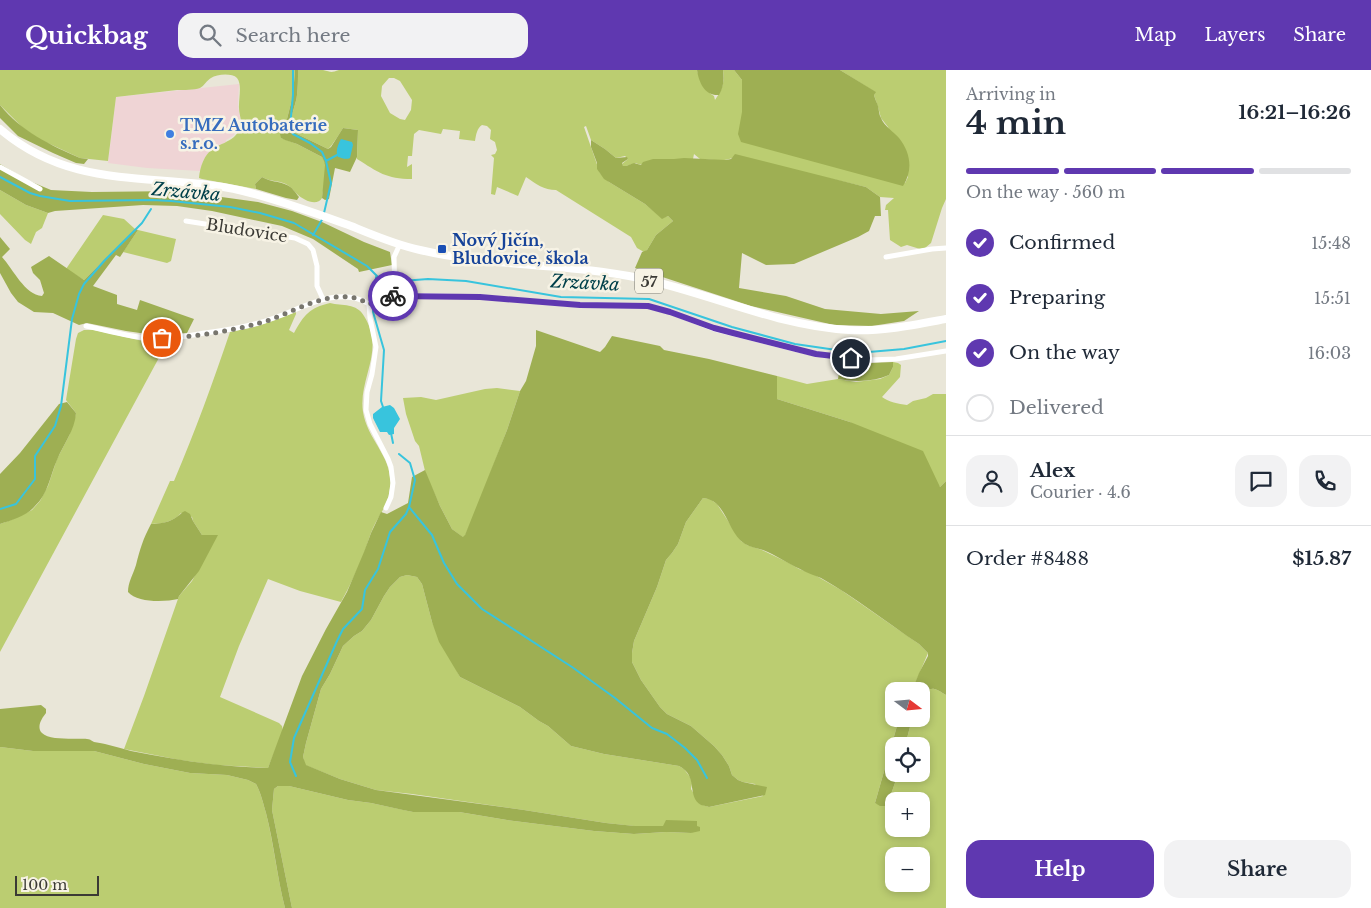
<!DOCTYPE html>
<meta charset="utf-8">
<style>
:root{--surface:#fff;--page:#f2f2f3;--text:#1f2937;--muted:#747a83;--line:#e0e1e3;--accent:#5f38b0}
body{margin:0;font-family:"Libre Baskerville",serif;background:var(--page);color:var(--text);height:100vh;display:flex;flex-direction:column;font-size:19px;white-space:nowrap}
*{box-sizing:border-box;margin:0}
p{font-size:16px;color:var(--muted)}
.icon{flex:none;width:28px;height:28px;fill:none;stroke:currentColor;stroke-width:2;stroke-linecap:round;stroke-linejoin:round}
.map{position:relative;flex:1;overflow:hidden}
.panel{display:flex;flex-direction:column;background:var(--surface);width:425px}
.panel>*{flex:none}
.needle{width:32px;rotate:106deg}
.tools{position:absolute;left:885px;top:612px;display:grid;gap:10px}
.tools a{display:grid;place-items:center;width:45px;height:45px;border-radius:10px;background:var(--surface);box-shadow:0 2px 8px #0003;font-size:25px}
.scale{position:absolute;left:15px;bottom:12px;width:84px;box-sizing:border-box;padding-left:5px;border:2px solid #3b3a35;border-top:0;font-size:14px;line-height:18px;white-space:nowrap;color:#3b3a35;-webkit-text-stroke:4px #f7f3e5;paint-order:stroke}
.pin{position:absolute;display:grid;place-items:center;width:42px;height:42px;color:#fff;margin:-21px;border:2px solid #fff;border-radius:50%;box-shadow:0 1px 5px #0007}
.courier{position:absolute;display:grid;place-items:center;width:50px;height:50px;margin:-25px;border:4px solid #5f38b0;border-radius:50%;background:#fff;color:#222;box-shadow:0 1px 6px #0007}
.overview em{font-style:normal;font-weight:700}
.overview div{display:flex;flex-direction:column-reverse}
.overview{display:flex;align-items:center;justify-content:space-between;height:85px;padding:0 20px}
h1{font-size:32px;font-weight:700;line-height:38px}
.bar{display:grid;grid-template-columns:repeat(4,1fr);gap:8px 5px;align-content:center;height:60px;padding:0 20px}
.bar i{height:6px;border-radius:4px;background:var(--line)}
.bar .current{background:var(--accent)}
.bar p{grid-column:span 4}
.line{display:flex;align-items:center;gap:12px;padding:0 20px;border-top:1px solid var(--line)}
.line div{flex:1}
.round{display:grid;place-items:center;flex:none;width:52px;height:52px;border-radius:15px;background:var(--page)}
ol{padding:0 20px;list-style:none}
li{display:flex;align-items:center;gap:15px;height:55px}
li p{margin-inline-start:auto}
li .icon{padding:5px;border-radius:50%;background:var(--accent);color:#fff;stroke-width:4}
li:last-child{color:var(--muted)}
li i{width:28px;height:28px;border:2px solid var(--line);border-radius:50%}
.cta{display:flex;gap:10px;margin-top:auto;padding:10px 20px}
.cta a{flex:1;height:58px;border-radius:15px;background:var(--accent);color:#fff;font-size:20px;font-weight:700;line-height:58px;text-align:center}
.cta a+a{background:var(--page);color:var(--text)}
header{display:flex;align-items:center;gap:30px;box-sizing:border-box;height:70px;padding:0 25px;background:var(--accent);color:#fff}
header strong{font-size:24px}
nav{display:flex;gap:28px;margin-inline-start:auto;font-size:18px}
.search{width:350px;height:45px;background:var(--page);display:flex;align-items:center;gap:12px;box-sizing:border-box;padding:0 18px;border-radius:15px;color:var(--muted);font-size:19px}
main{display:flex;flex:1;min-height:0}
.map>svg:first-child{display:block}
.industrial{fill:#efd4d5}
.green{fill:#bbcd71;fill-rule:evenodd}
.forest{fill:#9eaf53}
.water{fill:#38c4dd}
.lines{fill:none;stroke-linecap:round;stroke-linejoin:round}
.stream{stroke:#38c4dd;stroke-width:2}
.minor{stroke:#fff;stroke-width:5}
.primary{stroke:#fff;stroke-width:8}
.done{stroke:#78766e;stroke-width:5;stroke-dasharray:0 9}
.route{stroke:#5f38b0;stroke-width:6}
.shop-dot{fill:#3f7fe0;stroke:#f7f3e5;stroke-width:2}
.transit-dot{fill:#1a4fb4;stroke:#f7f3e5;stroke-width:2}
.labels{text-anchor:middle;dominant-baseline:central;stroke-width:5;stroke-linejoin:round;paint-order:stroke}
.shield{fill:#f7f3e5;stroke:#73726a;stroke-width:1}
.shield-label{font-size:15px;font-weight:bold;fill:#3b3a35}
.shop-label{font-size:16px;font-weight:bold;fill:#366cbe;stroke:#f7f3e5;text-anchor:start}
.street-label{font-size:16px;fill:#3b3a35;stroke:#f7f3e5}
.transit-label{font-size:16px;font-weight:bold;fill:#164399;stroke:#f7f3e5;text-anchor:start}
.water-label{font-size:18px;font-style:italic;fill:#00404a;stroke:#f7f3e5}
</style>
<header>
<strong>Quickbag</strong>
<div class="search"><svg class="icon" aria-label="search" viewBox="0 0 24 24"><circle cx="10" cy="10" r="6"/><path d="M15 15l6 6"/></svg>Search here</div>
<nav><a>Map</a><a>Layers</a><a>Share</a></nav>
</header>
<main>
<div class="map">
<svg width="946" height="838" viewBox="0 0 946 838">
<rect width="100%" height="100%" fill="#e9e6d8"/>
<path class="industrial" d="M 239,14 L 238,36 L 240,47 L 239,57 L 233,66 L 226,70 L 226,72 L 214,78 L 208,83 L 203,91 L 200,101 L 147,98 L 108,93 L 116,27 Z"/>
<path class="green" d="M 0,0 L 295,0 L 293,25 L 286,53 L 281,60 L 281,68 L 297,74 L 322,87 C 330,97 323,116 322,128 C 317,137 303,130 297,124 C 295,122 292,118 289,116 C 281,110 270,112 262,107 L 255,114 L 256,119 L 202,109 L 199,108 C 200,97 204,84 214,78 C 221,74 228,72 234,67 C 247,54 238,48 239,35 C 239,27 242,14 237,8 C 232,3 217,4 211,8 C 207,10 204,16 200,18 C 194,20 184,20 177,20 C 157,22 136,25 116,27 L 108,91 L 80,88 L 37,68 L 22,57 L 0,35 Z
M 298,0 C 306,0 316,0 323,0 C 331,2 331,3 339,0 L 697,0 C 699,9 706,22 714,26 L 715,30 C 722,20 725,13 723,0 L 734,0 L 742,10 L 742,42 L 905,113 L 908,107 L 888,57 L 881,48 L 878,37 L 874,25 L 875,22 L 840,0 L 946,0 L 946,129 L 942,138 L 931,173 L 925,178 L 920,179 L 907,175 L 901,177 L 890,170 L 888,140 L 885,140 L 886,135 L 894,128 L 880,127 L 866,117 L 735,86 C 727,93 710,89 700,89 L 694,84 L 693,89 C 679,89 665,88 652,92 C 646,94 641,96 636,93 L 626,96 L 623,96 L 622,94 L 628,89 L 625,86 L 616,88 L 605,79 L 591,70 L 586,56 L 584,57 L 600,103 L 609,112 L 645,134 L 662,148 L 668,146 L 673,151 L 656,165 L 647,180 L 644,182 L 637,178 L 631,167 L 556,120 C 544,120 536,114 526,107 L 518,126 L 497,117 L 495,125 L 491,124 L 494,88 L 491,85 L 495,84 L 497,80 L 495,72 L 490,69 L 491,60 L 487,56 L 482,55 C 477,58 476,65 475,71 L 459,69 L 460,61 L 443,59 L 441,64 L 419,60 L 414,64 L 412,86 L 408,86 L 407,97 L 412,94 L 412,109 C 386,109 378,102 357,89 L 358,60 L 343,58 C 340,63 332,76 328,79 L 293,62 C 287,50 296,37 297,25 C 298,17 298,8 298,0 ZM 389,8 L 394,8 L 400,11 L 412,30 L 411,40 L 405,50 L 400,49 L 390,43 L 381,26 L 382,16 Z
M 0,120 L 26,135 L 48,143 L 42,158 L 36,162 L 31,174 L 25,170 L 0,144 Z
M 103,145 L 124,149 L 135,159 L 84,210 L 66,199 Z
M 138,160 L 176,169 L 171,191 L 167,193 L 123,182 Z
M 330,233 C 342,236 357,233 364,246 C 386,281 358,308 363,342 C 368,373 397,389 389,424 C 387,436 378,447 373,458 C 369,467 367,475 364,484 C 357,500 350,516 341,532 L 300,521 L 268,509 L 239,576 L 220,627 L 279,653 L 282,656 L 283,661 L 268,698 L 216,695 L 180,690 L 124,679 L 144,626 L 179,526 L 192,511 L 217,465 L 202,465 L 193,451 L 192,447 L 181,443 C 175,451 162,454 151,454 L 170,411 L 174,411 C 195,362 213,312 230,262 L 258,256 L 296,242 L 296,244 L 289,260 L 294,263 C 304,245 309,238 330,233 Z
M 84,260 L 94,260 L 143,271 L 168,271 L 0,582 L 0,454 L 11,450 L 32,440 L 40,431 L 48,416 L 57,389 L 69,366 L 75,347 L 76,343 L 66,330 L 76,269 L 78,263 Z
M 893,292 L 898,293 L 901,295 L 900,307 L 882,327 C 889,332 898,334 907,335 L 913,331 L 926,328 L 933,324 L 946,324 L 946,411 L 940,417 L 850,352 L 777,329 L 777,306 L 807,314 L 838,309 L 856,312 L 880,309 L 889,305 L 893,297 Z
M 497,318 L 520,321 L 507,360 L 475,443 L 464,468 L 452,459 L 440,436 L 426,405 L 419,376 L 415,371 L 406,344 L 403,328 L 421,327 L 436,330 L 485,319 Z
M 703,428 L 710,429 L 717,434 L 741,471 L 747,475 L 762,480 L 789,493 L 799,499 L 813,504 L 841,520 L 919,574 L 928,583 L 912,621 L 894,621 L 894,649 L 899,649 L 875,733 L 887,736 L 898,704 L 921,704 L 921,676 L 905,676 L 912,649 L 921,649 L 921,629 C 930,615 933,617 946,625 L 946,838 L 292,838 L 272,740 L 274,719 L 278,716 L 289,716 L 348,730 L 371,733 L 413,742 L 459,742 L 507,750 L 594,761 L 634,764 L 666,762 L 691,763 L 697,756 L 697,751 L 664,756 L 634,756 L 606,753 L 524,740 L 412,724 L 376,720 L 340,709 L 305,695 L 303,687 L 306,673 L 321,619 L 330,604 L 343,576 L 354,566 L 362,561 L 371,550 L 384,526 L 390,517 L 400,507 L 407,505 L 417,507 L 422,514 L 432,552 L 460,607 L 520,637 L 539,651 L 548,656 L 571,676 L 604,684 L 679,696 L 684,699 L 690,707 L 692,713 L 691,719 L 700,734 L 709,737 L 763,726 L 755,714 L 743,712 L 738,710 L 732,705 L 729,696 L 722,685 L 714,676 L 691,656 L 667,644 L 660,637 L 641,610 L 632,592 L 632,583 L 634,571 L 657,517 L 666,490 L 672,483 L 678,474 L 686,452 ZM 894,731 L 921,731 L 921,759 L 894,759 ZM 894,786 L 921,786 L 921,814 L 894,814 Z
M 0,677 L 33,681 L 94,681 L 144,694 L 190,703 L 227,705 L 248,710 L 256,714 C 261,723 263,733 266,743 C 274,775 277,807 285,838 L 0,838 Z"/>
<path class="forest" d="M 295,0 L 298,0 C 298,8 298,17 297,25 C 296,37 287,50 293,62 L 328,79 L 331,77 L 343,58 L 358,60 L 357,87 L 350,102 L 335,98 L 329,129 L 325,130 L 322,128 L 325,95 L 324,91 L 322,87 L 297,74 L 285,70 L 281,68 L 280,64 L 286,53 L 293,25 Z
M 697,0 L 723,0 C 724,9 724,17 719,25 C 705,26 699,13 697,0 Z
M 734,0 L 840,0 L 876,22 L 874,25 C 875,29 877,33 878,36 C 879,40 879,45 881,48 C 884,56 894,62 899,68 C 911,83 913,101 903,116 L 741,72 L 738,64 L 742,42 L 742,10 Z
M 0,35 C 21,61 50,75 80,88 L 88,89 L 84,94 L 76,93 L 53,83 L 18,66 L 0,48 Z
M 591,70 L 605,79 L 616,88 L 627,87 L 628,89 L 622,93 L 623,96 L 626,96 L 634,93 L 641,95 L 643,92 L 653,89 L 674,89 L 684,88 L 726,90 L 731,89 L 735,84 L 866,117 L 880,127 L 881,146 L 875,146 L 869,161 L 858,167 L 794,194 L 766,195 L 742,183 L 739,218 L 786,226 L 825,239 L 881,244 L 919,241 L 904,251 L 872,256 L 834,255 L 751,236 L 635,198 L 642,182 L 647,180 L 656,165 L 673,151 L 668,146 L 662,149 L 645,134 L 604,109 L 597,99 L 597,93 L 591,77 Z
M 0,94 L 27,110 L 51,120 L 92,122 L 178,121 L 258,132 L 292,141 L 322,152 L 364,172 L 390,182 L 392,195 L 359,202 L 358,199 L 313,169 L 282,156 L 212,141 L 177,136 L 143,135 L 55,141 L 48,143 L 26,135 L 0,120 Z
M 262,107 C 270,112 279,111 287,115 C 292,117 295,122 299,127 L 297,130 L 286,128 L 256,119 L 255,114 Z
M 135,159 L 138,160 L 120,187 L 116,185 L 93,216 L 117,225 L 117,234 L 137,240 L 140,230 L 194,249 L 187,263 L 154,265 L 126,261 L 87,253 L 79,255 L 53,243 L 34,242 L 18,232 L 11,223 L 0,203 L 0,167 L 10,179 L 2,187 C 13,199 25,225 42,226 L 44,223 L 40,210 L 33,203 L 31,197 L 49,186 L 84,210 Z
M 536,260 L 600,282 L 605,277 L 612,266 L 660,276 L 664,280 L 709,289 L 777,306 L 777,329 L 850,352 L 923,381 L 940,417 L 946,411 L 946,625 C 933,617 930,615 921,629 L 921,621 L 912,621 L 919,603 L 928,586 L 928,583 L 919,574 C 886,552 855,527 821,508 C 814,505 807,503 800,499 C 787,493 776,485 763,480 C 757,478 750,477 745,474 C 727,463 727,430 703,428 L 686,452 L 678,474 L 672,483 L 666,490 L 657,517 L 634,571 L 632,583 L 632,592 L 641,610 L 660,637 L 667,644 L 691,656 L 714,676 L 722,685 L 729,696 L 732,705 L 738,710 L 743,712 L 767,717 L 765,725 L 709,737 C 707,736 704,736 701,735 C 686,726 699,706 679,696 L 604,684 L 571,676 L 548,656 L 539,651 L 520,637 L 460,607 L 439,572 L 432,552 L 422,514 L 417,507 L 407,505 L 400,507 L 390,517 L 384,526 L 371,550 L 362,561 L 354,566 L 343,576 L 330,604 L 321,619 L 306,673 L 303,687 L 306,695 L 340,709 L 376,720 L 524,740 L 606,753 L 635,756 L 663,756 L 666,750 L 697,751 L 697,756 L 700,757 L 700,761 L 691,763 L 666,762 L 634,764 L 594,761 L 507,750 L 459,742 L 413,742 L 403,740 L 371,733 L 348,730 L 289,716 L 278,716 L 274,719 L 272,740 L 292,838 L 285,838 C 277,807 274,774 266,743 C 263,733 261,723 256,714 L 248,710 L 227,705 L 190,703 L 144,694 L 94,681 L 33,681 L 0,677 L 0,639 L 41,635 L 46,639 L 46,643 C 42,648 36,657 42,663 C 50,671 77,668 87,669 C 92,670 90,670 94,672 C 98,673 102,673 105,674 C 114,676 123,679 131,681 C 176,690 222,697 268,698 L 302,606 L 326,559 L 347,522 L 364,482 L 371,463 L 381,442 L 387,444 L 408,433 L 412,407 L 425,400 L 440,436 L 452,459 L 463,467 L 465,465 L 507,360 L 520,321 L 526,311 L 536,276 Z
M 841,290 L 871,293 L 893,292 L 893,297 L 889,305 C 873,312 856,312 838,309 Z
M 67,332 L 76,343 C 75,360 63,375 57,390 C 50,406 48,424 35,436 C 27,446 12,450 0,454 L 0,404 L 20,383 L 59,334 Z
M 185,441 L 190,444 L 193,451 L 202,465 L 218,465 L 199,501 L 179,526 L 178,529 C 165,532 137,533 128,522 C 128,512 133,505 136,495 C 140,479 143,469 151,454 C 160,454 171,452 178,446 C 180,445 182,442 185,441 Z
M 899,649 L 912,649 L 905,676 L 894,676 L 894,704 L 898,704 L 887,736 L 880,736 L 875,733 Z"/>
<path class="water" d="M 341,69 L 352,72 L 353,75 L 350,88 C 346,90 342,88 338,87 C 335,82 338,74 341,69 Z
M 390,335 L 394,338 L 400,349 L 394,358 L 394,364 L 389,365 L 387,362 L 380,362 L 373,348 L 373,344 L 382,337 Z"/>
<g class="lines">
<path class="stream" d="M 293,0 L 293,25 L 290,57 L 293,64 L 310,73 L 322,82 L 326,91 L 331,113 L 324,143
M 326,91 L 337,85
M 0,107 L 30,123 L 40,126 L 70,131 L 152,130 L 171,131 L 230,137 L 260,143 L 294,153 L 367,196 L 378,207 L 387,210 L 402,211 L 428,209 L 466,211 L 561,227 L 649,229 L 732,257 L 795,274 L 857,283 L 904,279 L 946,271
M 313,165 L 323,148
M 376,207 L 373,242 L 384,280 L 381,331 L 383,337
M 391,363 L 393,373
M 399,384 L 410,393 L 415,410 L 409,437 L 432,465 L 444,493 L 457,514 L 482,539 L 572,597 L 615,628 L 652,658 L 667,664 L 685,678 L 697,690 L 707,708
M 0,439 L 16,434 L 35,409 L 35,386 L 55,356 L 61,336 L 72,249 L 79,224 L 84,214 L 105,190 L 142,153 L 151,139
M 296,706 L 290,692 L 294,668 L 337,571 L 343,559 L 362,539 L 365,520 L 378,499 L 390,462 L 406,444 L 409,437"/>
<path class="minor" d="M 0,97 L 40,119
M 186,151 L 295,168 L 308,174 L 313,180 L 317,196 L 317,216 L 323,229
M 886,187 L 932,179 L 946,178
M 395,225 L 394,187 L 400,174
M 369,234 L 370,248 L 376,277 L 372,304 L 367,322 L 366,340 L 370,354 L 388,389 L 391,397 L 393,413 L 391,427 L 386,438
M 86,256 C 106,260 126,266 146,268 C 163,270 182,267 199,264 C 225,260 250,257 274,248 C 303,238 339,215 369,234 L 387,230 L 395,225 L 480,227 L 580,235 L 648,236 L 670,242 L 714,259 L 790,278 L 816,284 L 868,290 L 896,289 L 946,281"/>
<path class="primary" d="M 0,59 C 75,123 157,101 243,121 C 280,130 315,143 351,156 C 373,165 396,175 420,180 C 492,197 567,193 639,208 C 710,223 776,256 849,260 C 881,262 914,255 946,249"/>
</g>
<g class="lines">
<path class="done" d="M 162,268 C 193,267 226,262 256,254 C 291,246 334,212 369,234 L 387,230 L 393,226"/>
<path class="route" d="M 393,226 L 480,227 L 580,235 L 648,236 L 670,242 L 714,258 L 733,263 L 816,284 L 851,288"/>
</g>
<circle class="shop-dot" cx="170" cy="64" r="5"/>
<rect class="transit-dot" x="437" y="174" width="10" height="10" rx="2.5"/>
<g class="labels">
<rect class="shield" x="635" y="198.5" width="28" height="25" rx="4"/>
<g class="shield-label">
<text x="649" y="211">57</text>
</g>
<g class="shop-label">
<text x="180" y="55">TMZ Autobaterie<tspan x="180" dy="18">s.r.o.</tspan></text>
</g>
<g class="street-label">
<text transform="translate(247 160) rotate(9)">Bludovice</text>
</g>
<g class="transit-label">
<text x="452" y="170">Nový Jičín,<tspan x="452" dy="18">Bludovice, škola</tspan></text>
</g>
<g class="water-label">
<text transform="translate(186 122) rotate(5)">Zrzávka</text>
<text transform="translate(585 213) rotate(3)">Zrzávka</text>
</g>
</g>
</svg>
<div class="tools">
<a><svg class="needle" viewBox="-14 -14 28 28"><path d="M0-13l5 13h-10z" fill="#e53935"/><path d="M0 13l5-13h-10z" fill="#747a83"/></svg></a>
<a><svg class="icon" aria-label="locate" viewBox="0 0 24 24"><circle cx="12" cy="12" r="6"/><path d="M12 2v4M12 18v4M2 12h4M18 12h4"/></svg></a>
<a>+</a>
<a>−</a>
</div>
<div class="scale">100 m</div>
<div class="pin" style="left:162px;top:268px;background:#ea580c"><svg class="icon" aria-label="bag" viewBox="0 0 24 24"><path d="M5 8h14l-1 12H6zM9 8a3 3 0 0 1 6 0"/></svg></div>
<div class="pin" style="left:851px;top:288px;background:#1f2937"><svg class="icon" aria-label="home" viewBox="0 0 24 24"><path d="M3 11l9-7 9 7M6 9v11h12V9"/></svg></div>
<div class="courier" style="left:393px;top:226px"><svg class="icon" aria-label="bike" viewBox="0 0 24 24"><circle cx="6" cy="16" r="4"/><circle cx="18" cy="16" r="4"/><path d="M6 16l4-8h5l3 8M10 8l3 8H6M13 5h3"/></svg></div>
</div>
<section class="panel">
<div class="overview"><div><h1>4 min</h1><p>Arriving in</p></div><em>16:21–16:26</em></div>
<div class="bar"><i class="current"></i><i class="current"></i><i class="current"></i><i></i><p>On the way · 560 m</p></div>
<ol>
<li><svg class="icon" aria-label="check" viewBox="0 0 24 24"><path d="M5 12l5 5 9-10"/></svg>Confirmed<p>15:48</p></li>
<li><svg class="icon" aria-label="check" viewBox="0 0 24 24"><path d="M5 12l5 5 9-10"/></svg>Preparing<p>15:51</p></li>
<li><svg class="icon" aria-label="check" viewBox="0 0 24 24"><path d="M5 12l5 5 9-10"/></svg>On the way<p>16:03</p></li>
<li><i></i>Delivered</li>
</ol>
<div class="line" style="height:90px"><a class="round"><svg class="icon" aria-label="person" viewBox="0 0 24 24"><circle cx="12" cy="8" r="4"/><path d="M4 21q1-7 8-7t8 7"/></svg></a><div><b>Alex</b><p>Courier · 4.6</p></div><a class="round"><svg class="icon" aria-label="chat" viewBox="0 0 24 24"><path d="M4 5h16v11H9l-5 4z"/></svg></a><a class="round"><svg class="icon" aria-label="phone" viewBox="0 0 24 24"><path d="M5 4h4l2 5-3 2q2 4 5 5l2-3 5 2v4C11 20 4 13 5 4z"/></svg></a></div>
<div class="line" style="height:65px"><div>Order #8488</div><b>$15.87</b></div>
<div class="cta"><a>Help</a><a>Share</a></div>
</section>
</main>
